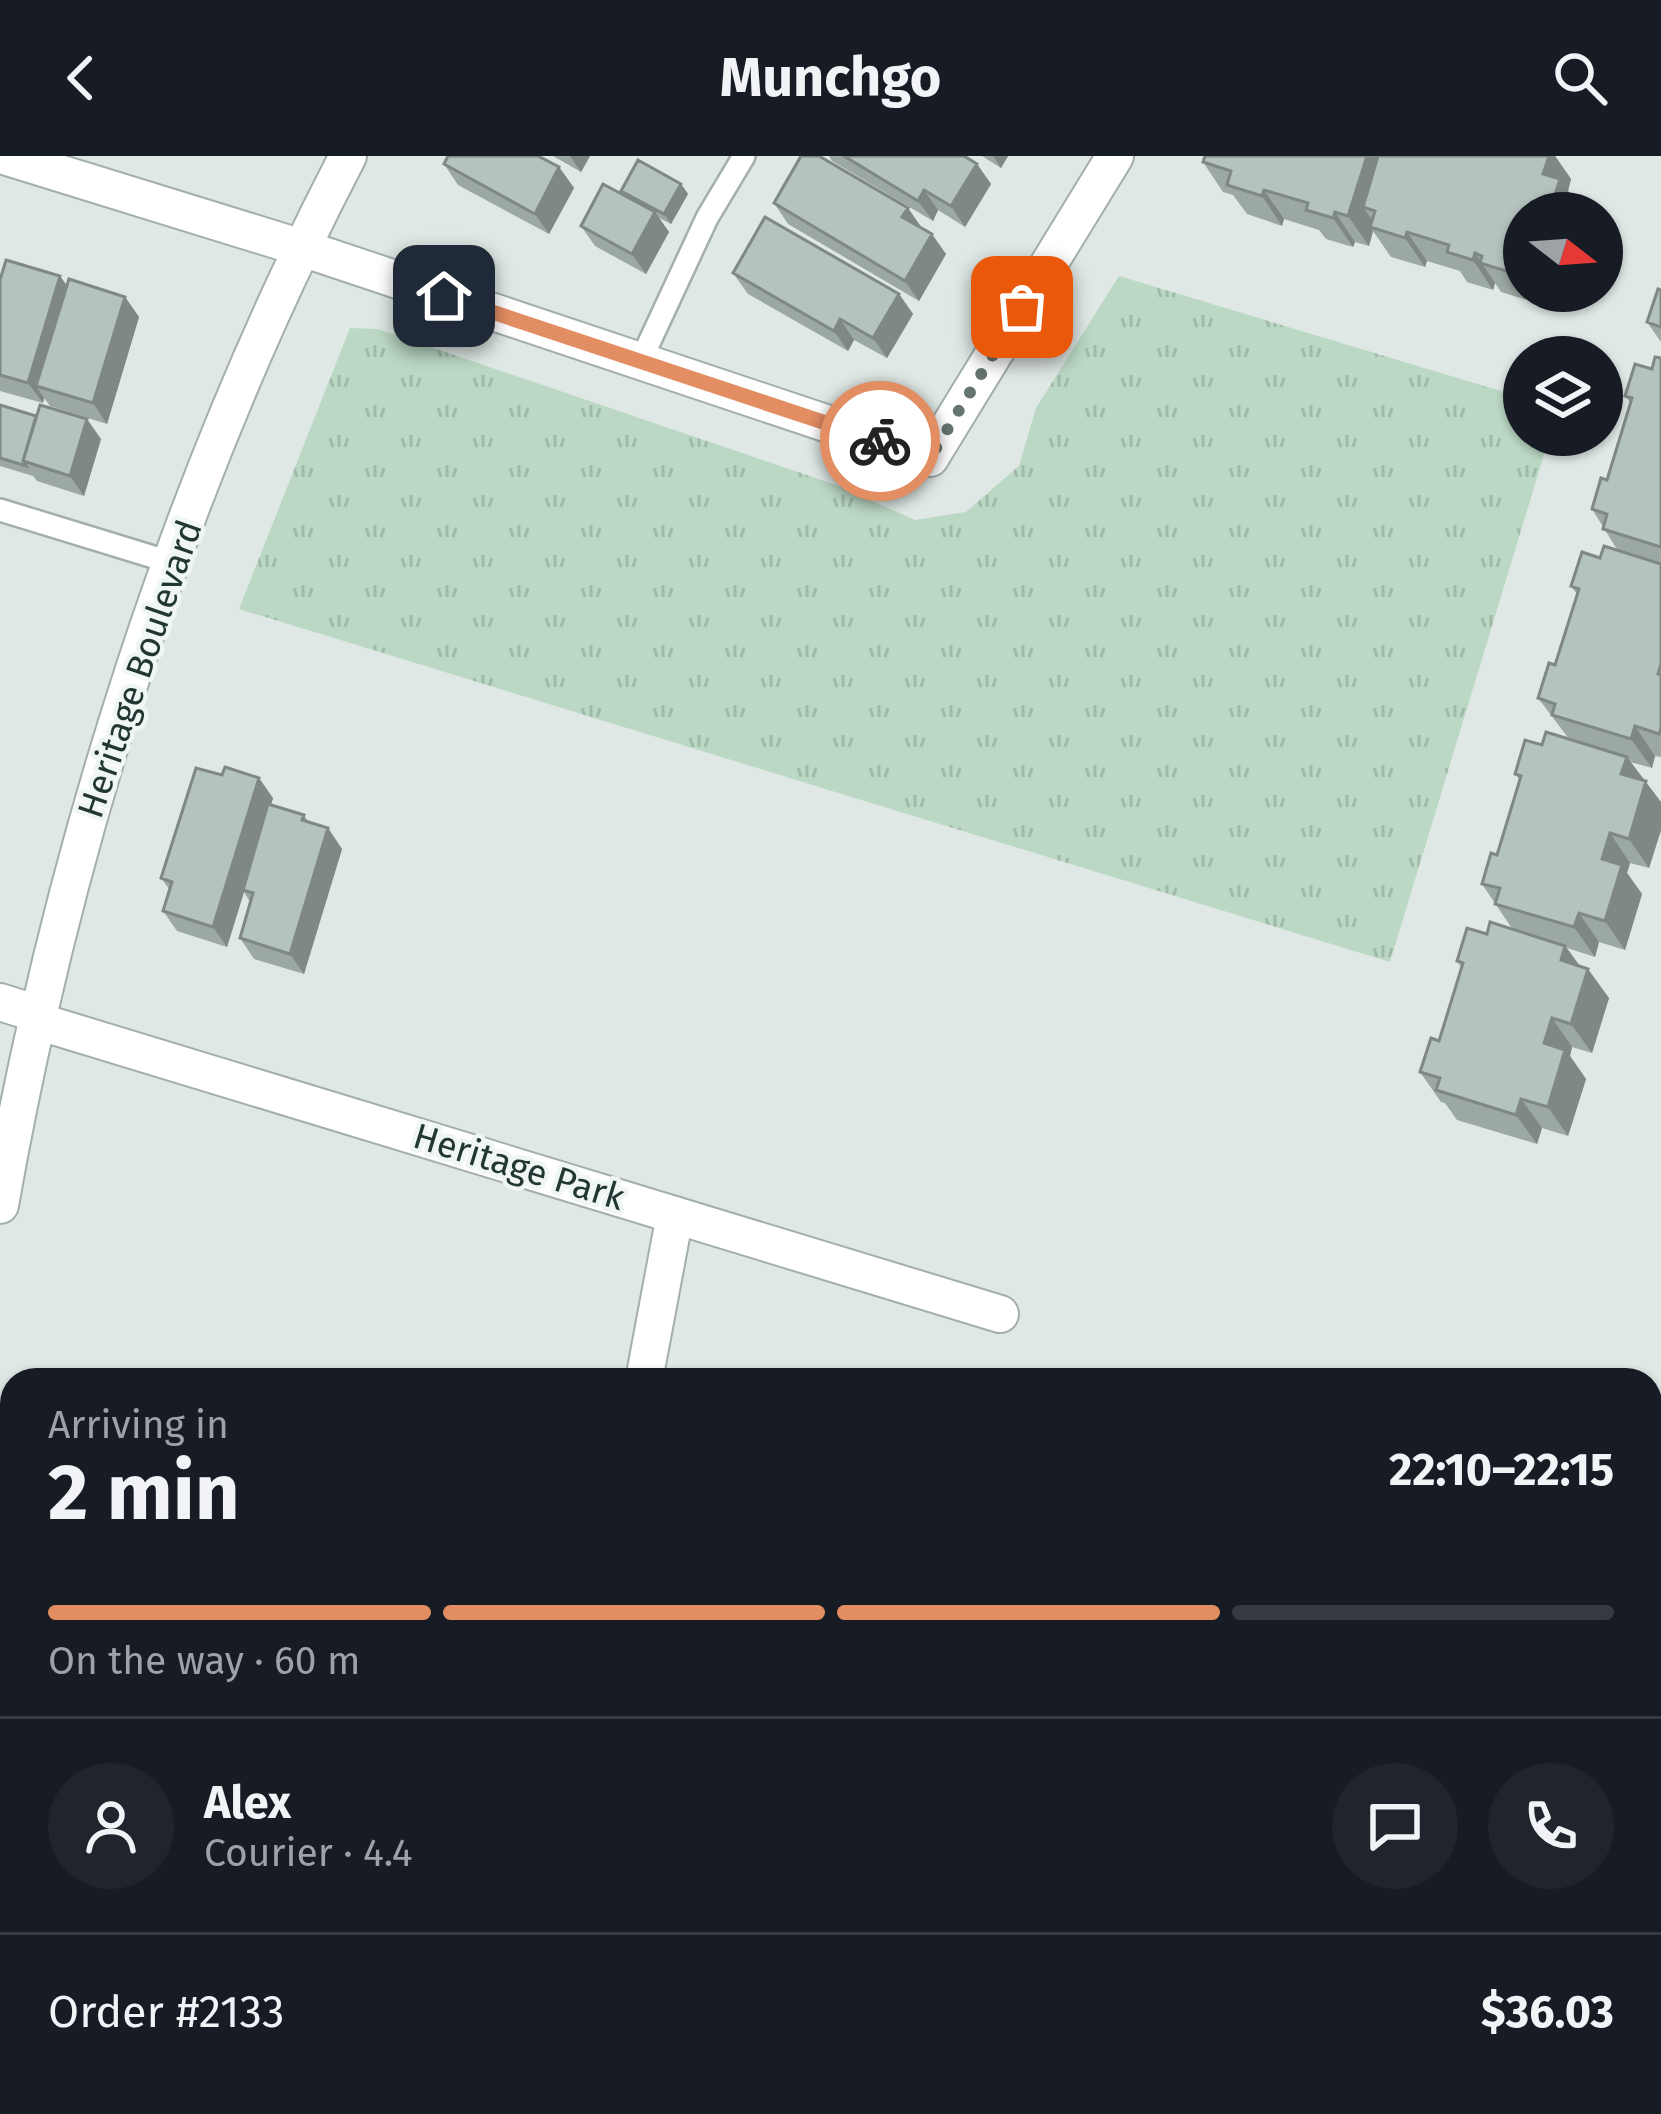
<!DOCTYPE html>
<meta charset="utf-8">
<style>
:root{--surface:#171b24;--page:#20242c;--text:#f1f3f6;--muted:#9ea1a6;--line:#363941;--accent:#e38d62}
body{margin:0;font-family:"Fira Sans",sans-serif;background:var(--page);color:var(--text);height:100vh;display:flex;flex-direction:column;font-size:45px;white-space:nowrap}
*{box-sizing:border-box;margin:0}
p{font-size:39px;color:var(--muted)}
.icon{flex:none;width:66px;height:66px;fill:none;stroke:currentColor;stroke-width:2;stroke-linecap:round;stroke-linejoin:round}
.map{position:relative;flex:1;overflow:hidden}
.details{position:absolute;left:0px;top:1212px;width:1662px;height:747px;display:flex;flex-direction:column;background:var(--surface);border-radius:36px 36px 0 0;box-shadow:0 3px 9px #0004}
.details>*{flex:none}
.needle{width:78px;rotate:107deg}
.fabs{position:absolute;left:1503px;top:36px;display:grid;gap:24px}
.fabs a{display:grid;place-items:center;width:120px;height:120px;border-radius:50%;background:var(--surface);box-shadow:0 3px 9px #0004;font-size:60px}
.pin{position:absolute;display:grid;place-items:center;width:102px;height:102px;color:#fff;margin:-51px;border-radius:24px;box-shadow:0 6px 18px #0006}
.courier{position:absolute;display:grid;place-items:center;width:120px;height:120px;margin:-60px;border:9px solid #e38d62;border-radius:50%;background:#fff;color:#222;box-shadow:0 3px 15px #0007}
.head em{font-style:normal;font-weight:700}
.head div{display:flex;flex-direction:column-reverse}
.head{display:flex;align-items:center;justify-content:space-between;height:204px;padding:0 48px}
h1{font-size:78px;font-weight:700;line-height:90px}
.bar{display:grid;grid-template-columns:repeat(4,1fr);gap:18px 12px;align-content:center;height:144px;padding:0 48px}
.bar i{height:15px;border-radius:9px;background:var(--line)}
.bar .current{background:var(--accent)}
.bar p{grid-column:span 4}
.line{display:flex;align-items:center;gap:30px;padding:0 48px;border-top:3px solid var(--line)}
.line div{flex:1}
.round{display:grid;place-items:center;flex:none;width:126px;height:126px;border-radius:63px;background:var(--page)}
header{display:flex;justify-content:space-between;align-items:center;height:156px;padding:0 48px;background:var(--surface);font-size:54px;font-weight:700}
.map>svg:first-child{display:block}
.grass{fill:url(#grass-tufts)}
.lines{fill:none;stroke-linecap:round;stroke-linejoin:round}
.lane-casing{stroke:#a3afac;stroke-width:26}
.street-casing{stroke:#a3afac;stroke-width:40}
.lane{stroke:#fff;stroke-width:21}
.street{stroke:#fff;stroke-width:36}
.wall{fill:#9ca8a3}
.shaded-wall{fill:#7f8885}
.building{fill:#b5c3be;stroke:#7f8885;stroke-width:3}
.done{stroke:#647571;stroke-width:12;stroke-dasharray:0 21.6}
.route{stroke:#e38d62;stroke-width:15}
.labels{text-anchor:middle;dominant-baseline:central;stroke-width:9;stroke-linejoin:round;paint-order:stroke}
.street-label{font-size:36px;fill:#223733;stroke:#eff6f3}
</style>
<header><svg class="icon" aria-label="back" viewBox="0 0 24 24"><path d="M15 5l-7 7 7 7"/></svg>Munchgo<svg class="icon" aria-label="search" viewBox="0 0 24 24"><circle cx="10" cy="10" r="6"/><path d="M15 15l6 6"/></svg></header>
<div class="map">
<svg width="1661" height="1958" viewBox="0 0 1661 1958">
<defs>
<pattern id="grass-tufts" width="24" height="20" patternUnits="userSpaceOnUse" patternTransform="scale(3)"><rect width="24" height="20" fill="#bad8c4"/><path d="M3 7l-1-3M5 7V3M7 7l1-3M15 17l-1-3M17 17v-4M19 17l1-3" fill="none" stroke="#a0baa9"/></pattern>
</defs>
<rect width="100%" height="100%" fill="#dfe8e5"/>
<path class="grass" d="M 1119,120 L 1524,242 L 1524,279 L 1550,279 L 1390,806 L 239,453 L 350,172 L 378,173 L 839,330 L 915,364 L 966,356 L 1019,310 L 1036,252 Z"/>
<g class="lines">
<g class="lane-casing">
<path id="lane" d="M 641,204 L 707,62 L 744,0
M 0,354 L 173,407"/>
</g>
<g class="street-casing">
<path id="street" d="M 4,0 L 302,92 L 930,302 L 1115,0
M 0,846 L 38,858
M 37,865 L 1000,1158
M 0,1049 C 63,692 180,322 348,0
M 644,1224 L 675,1059"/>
</g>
<use href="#lane" class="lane"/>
<use href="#street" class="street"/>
</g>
<path class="wall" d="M 553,0 L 590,0 L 581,16 Z
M 829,0 L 964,0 L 977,8 L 991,28 L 965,71 L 938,54 L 933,65 L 832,5 Z
M 982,0 L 1008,0 L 1001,12 Z
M 1205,0 L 1555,0 L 1571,23 L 1568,35 L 1580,53 L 1579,57 L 1524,57 L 1524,135 L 1541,135 L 1537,147 L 1501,136 L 1495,127 L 1493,134 L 1467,126 L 1460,115 L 1427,105 L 1425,111 L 1391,101 L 1373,75 L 1369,90 L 1355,86 L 1353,91 L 1326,83 L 1319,74 L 1284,63 L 1282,70 L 1247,58 L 1233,39 L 1223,36 L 1203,6 Z
M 444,8 L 559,11 L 574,32 L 549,78 L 458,29 Z
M 681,28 L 688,38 L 671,68 L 659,62 L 669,76 L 646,118 L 595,90 L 581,70 L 624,39 L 621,35 Z
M 774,47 L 922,72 L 946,98 L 919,145 L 788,68 Z
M 733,117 L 899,138 L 913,158 L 887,202 L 854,184 L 848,195 L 748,138 Z
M 60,120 L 67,130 L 125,141 L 139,161 L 107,268 L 50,250 L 44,242 L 43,247 L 0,235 L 0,124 Z
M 1661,134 L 1661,186 L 1647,166 Z
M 1661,202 L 1661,601 L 1655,600 L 1652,612 L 1630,606 L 1661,646 L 1661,674 L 1649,712 L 1630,707 L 1627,717 L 1642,738 L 1625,794 L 1599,786 L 1595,801 L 1567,792 L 1580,810 L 1609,842 L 1592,897 L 1572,891 L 1570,900 L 1586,923 L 1568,980 L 1542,972 L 1537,988 L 1457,964 L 1445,947 L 1441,946 L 1420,916 L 1439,885 L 1462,812 L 1457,805 L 1487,778 L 1513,774 L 1482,728 L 1497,699 L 1520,624 L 1515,618 L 1542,589 L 1569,583 L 1538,542 L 1555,509 L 1577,438 L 1571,430 L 1600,402 L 1618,395 L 1592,353 L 1607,324 L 1631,248 L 1625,240 Z
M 0,249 L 101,283 L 84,340 L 37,325 L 33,320 L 0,310 Z
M 273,642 L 271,649 L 304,659 L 309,667 L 328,672 L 342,693 L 304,818 L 254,803 L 240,782 L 250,746 L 244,736 L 227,791 L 177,775 L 163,755 L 170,734 L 161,722 Z"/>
<path class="shaded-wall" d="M 570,0 L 590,0 L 581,16 Z
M 993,0 L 1008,0 L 1001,12 Z
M 1367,0 L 1397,0 L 1375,55 L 1363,51 L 1375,68 L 1370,71 L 1373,75 L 1369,90 L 1348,60 Z
M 1549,0 L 1555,0 L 1571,23 L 1568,35 L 1580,53 L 1579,57 L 1549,57 L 1543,18 Z
M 977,8 L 991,28 L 965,71 L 951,50 Z
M 559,11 L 574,32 L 549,78 L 535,58 Z
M 681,28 L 688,38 L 671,68 L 664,58 Z
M 924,34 L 938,54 L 933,65 L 918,45 Z
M 1264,34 L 1284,63 L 1282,70 L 1262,40 Z
M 908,52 L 922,72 L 902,61 Z
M 655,56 L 669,76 L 646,118 L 632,98 Z
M 1335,56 L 1355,86 L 1353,91 L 1333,62 Z
M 1407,76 L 1427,105 L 1425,111 L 1405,82 Z
M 932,78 L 946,98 L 919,145 L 905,125 Z
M 1475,97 L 1495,127 L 1493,134 L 1473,104 Z
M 1522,100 L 1524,104 L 1524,129 L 1516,118 Z
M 60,120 L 74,140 L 36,230 L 44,242 L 43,247 L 28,227 Z
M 1528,135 L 1541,135 L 1537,147 Z
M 899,138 L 913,158 L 887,202 L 873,182 Z
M 125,141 L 139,161 L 107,268 L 93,247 Z
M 840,163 L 854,184 L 848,195 L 834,175 Z
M 87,263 L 101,283 L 84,340 L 70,320 Z
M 1635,570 L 1655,600 L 1652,612 L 1631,583 Z
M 1627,601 L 1661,646 L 1661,674 L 1649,712 L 1629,683 L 1621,618 Z
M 259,622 L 273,642 L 227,791 L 213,771 Z
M 328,672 L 342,693 L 304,818 L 290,798 Z
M 1610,677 L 1630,707 L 1627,717 L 1642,738 L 1625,794 L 1605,765 L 1602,703 Z
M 1579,757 L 1599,786 L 1595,801 L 1574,771 Z
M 1565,790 L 1586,819 L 1561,804 Z
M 1588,813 L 1609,842 L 1592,897 L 1571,868 Z
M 1552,862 L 1572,891 L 1570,900 L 1586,923 L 1568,980 L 1548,951 L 1544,887 Z
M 1521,943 L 1542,972 L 1537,988 L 1516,959 Z"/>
<path class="building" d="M 448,0 L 538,0 L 559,11 L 535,58 L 444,8 Z
M 801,0 L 819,0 L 908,52 L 902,61 L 932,78 L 905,125 L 774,47 Z
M 844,0 L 964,0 L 977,8 L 951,50 L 924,34 L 918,45 Z
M 1205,0 L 1367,0 L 1348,60 L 1335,56 L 1333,62 L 1306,54 L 1308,47 L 1264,34 L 1262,40 L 1227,29 L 1231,15 L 1203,6 Z
M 1378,0 L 1549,0 L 1543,18 L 1560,23 L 1549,57 L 1524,57 L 1524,101 L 1522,100 L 1516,118 L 1480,107 L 1482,100 L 1475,97 L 1473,104 L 1447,96 L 1449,89 L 1407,76 L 1405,82 L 1370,71 L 1375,55 L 1363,51 Z
M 638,4 L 681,28 L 664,58 L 621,35 Z
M 603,28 L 655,56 L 632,98 L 581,70 Z
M 765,61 L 899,138 L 873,182 L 840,163 L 834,175 L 733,117 Z
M 6,104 L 60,120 L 28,227 L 0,219 L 0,124 Z
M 69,123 L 125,141 L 93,247 L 36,230 Z
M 1658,133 L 1661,134 L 1661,171 L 1647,166 Z
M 1655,201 L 1661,202 L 1661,391 L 1603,373 L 1607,358 L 1592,353 L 1601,322 L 1607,324 L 1632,242 L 1625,240 L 1635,208 L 1652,213 Z
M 0,249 L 36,260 L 23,305 L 26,310 L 0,302 Z
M 40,249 L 87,263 L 70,320 L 23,305 Z
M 1604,390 L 1661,408 L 1661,508 L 1658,518 L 1661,519 L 1661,572 L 1659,578 L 1635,570 L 1631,583 L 1552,559 L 1555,548 L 1538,542 L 1549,507 L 1555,509 L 1579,433 L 1571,430 L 1582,396 L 1600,402 Z
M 1546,576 L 1627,601 L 1621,618 L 1646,625 L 1629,683 L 1610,677 L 1602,703 L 1622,709 L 1605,765 L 1579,757 L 1574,771 L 1495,748 L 1500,732 L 1482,728 L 1491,697 L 1497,699 L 1521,620 L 1515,618 L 1525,584 L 1542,589 Z
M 225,611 L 259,622 L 213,771 L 163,755 L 172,726 L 161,722 L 196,612 L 222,619 Z
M 268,648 L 304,659 L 302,664 L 328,672 L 290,798 L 240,782 L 253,737 L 243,734 Z
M 1490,766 L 1565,790 L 1561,804 L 1588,813 L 1571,868 L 1552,862 L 1544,887 L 1565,894 L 1548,951 L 1521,943 L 1516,959 L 1436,934 L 1440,922 L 1420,916 L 1431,882 L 1439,885 L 1463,807 L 1457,805 L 1467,772 L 1487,778 Z"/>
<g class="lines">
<path class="done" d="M 880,285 L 930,302 L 1022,151"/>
<path class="route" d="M 444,140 L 880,285"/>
</g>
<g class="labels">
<g class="street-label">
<text transform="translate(140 513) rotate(-71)">Heritage Boulevard</text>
<text transform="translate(519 1011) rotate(17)">Heritage Park</text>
</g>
</g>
</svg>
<div class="fabs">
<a><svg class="needle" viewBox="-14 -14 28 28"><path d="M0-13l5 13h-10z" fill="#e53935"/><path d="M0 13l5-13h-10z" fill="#9ea1a6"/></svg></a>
<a><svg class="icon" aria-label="layers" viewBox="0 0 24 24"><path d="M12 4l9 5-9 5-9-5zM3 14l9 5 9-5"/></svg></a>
</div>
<div class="pin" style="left:1022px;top:151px;background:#ea580c"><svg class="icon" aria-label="bag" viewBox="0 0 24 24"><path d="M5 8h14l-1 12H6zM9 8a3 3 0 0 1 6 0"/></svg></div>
<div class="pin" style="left:444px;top:140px;background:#1f2937"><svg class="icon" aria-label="home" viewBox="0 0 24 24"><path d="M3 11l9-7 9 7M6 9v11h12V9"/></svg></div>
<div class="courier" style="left:880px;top:285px"><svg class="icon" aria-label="bike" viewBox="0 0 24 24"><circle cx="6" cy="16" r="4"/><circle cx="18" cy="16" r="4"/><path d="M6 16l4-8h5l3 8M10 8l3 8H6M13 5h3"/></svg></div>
<section class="details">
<div class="head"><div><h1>2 min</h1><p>Arriving in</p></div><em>22:10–22:15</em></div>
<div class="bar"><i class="current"></i><i class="current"></i><i class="current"></i><i></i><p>On the way · 60 m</p></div>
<div class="line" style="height:216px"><a class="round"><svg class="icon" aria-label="person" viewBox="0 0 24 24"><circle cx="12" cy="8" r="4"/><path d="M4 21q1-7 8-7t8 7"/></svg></a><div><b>Alex</b><p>Courier · 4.4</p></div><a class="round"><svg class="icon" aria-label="chat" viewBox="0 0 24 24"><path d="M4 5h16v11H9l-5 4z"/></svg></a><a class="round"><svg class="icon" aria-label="phone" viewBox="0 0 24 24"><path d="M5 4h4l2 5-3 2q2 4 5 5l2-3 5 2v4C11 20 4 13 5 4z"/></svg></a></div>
<div class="line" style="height:156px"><div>Order #2133</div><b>$36.03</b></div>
</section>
</div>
